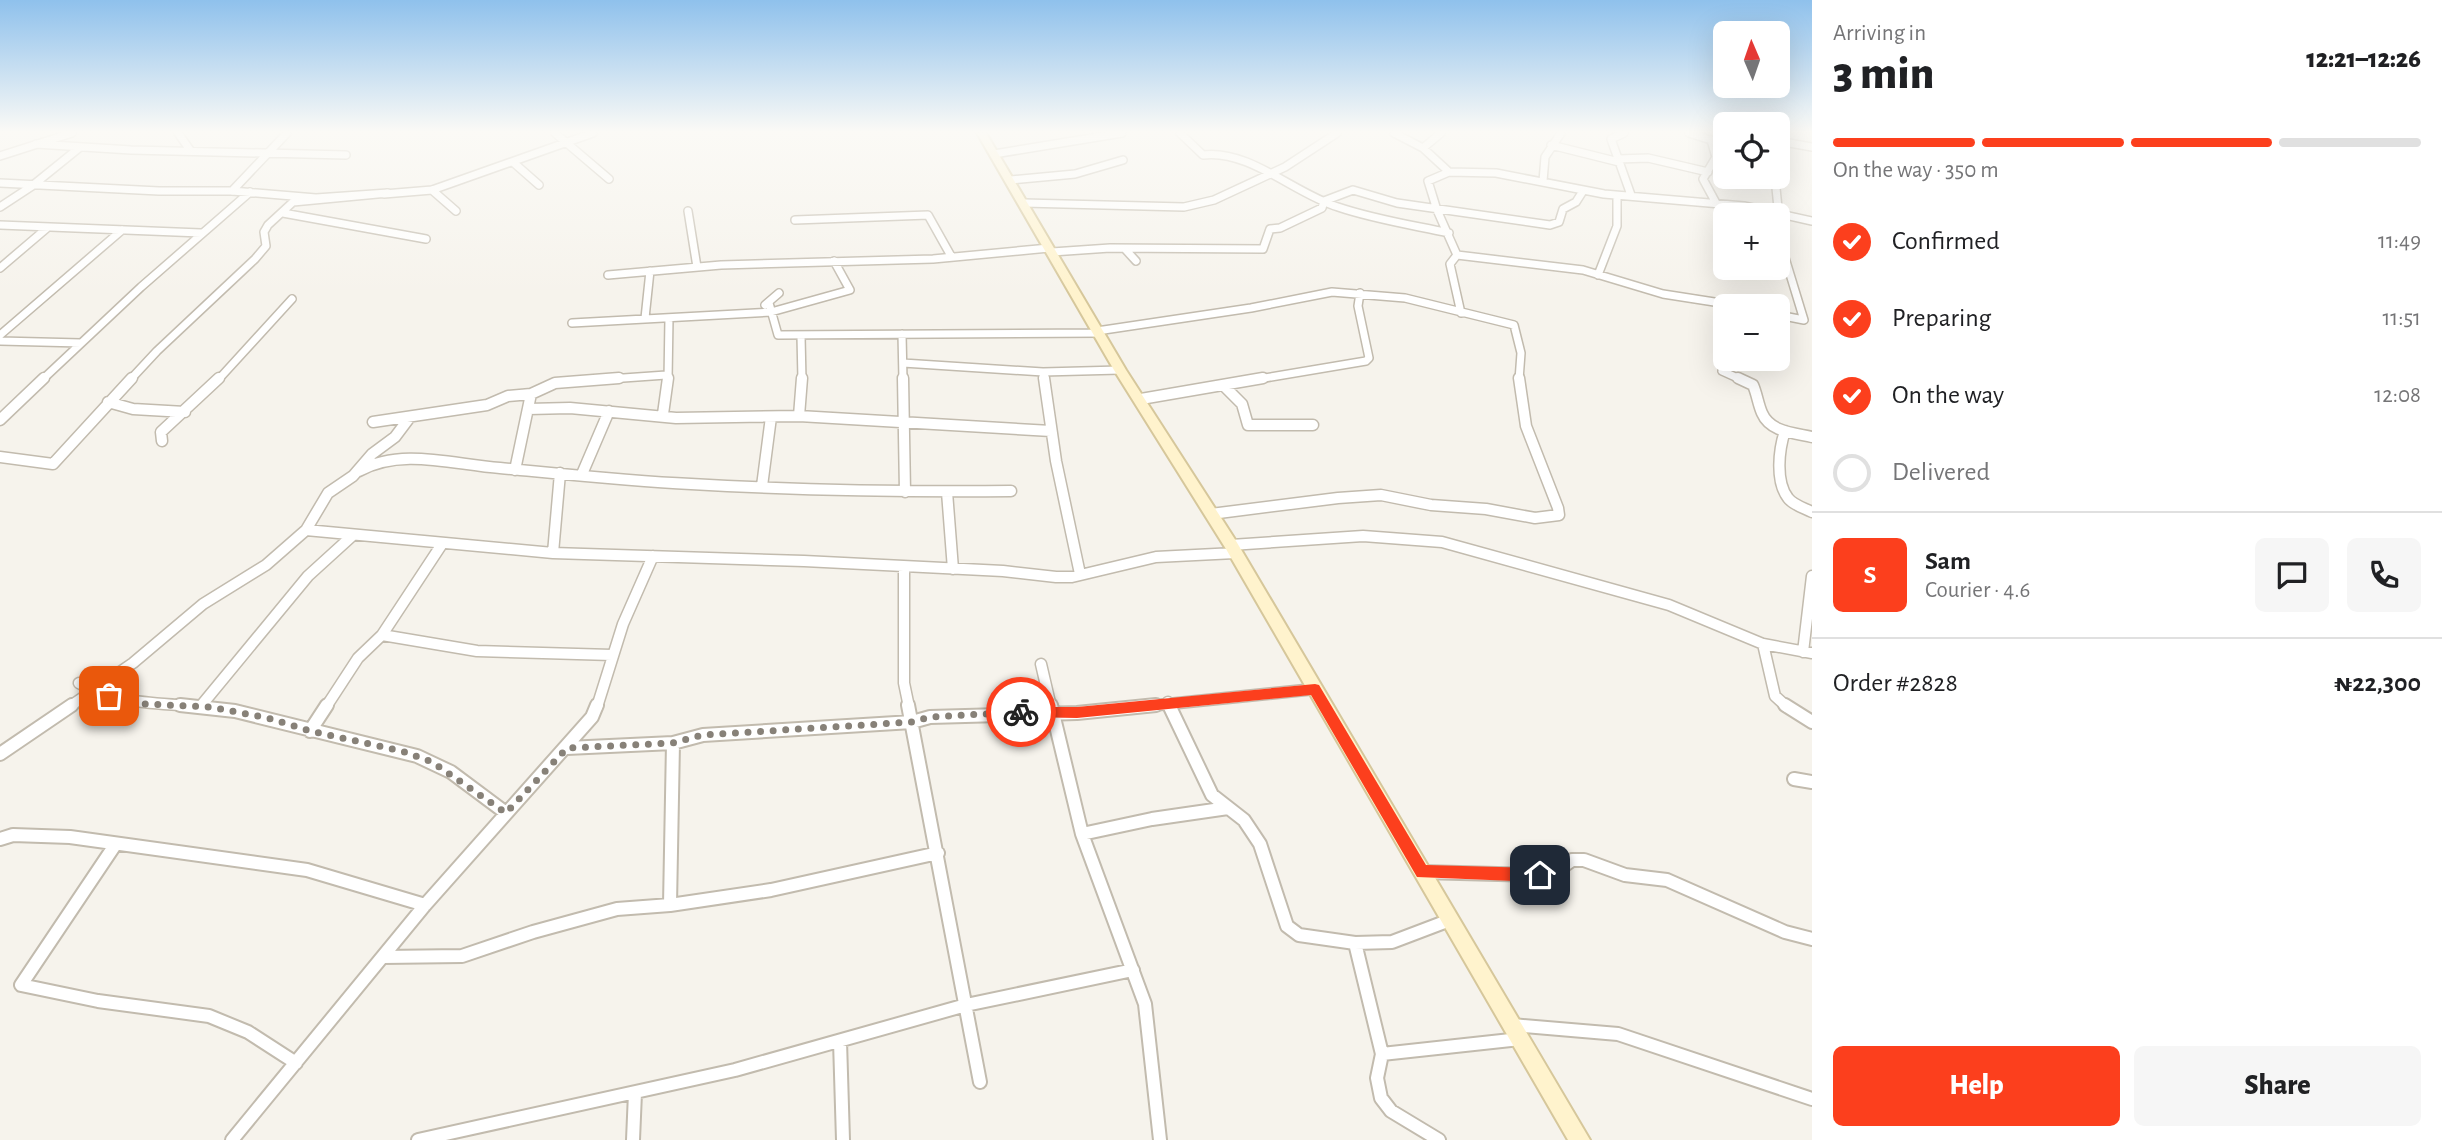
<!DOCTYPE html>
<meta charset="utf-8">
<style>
:root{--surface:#fff;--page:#f6f6f6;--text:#202124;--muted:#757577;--line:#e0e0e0;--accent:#fc3f1d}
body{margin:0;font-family:"Alegreya Sans",sans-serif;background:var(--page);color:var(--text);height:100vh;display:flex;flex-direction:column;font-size:26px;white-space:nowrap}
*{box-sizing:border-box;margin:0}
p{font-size:23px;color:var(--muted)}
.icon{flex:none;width:38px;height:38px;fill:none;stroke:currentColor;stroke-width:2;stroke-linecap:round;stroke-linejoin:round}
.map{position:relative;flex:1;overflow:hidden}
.sheet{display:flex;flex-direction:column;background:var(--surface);width:630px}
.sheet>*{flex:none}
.needle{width:46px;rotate:358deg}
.tools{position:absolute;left:1713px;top:21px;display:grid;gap:14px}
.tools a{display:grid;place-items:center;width:77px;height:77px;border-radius:10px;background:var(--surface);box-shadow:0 7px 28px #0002;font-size:35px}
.pin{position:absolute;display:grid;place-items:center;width:60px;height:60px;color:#fff;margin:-30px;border-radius:14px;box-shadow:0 4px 10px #0006}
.courier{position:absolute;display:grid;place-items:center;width:70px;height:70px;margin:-35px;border:5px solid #fc3f1d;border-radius:50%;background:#fff;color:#222;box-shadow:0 2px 9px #0007}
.overview em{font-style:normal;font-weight:800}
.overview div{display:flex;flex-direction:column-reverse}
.overview{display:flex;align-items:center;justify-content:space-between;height:119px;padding:0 21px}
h1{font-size:46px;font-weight:800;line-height:52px}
.bar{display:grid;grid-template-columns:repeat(4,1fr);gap:10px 7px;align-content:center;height:84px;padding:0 21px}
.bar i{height:9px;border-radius:5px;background:var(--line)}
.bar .selected{background:var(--accent)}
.bar p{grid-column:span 4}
.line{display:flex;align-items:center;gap:18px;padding:0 21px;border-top:2px solid var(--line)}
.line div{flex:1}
.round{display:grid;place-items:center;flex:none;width:74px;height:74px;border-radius:10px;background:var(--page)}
ol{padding:0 21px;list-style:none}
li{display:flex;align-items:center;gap:21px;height:77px}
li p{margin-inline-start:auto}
li .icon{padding:7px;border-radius:50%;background:var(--accent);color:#fff;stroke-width:4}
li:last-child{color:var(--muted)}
li i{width:38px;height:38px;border:4px solid var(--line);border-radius:50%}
.action{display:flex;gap:14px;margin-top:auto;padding:14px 21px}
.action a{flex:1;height:80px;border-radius:10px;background:var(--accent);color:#fff;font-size:28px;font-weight:800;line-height:80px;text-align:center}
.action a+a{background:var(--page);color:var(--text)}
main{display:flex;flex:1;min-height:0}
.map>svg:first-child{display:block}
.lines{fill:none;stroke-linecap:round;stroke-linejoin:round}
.street-far2-casing{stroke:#c2bbae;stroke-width:10}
.street-far1-casing{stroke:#c2bbae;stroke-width:13}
.street-casing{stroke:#c2bbae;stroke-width:16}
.secondary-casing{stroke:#d6c79b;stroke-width:4}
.street-far2{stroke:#fff;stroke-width:7}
.street-far1{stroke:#fff;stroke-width:10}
.street{stroke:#fff;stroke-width:12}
.secondary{fill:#fff3cd;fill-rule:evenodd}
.route{fill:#fc3f1d}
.done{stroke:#878178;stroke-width:7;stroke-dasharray:0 12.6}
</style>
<main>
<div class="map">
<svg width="1812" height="1140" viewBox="0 0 1812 1140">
<rect width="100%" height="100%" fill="#f6f3ec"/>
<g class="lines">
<g class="street-far2-casing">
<path id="street-far2" d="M 178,133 L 190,150
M 555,133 L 609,179
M 1180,133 L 1203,155 C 1249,149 1295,194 1338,207 C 1373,219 1412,225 1449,233
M 1394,133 L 1423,148 L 1449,172 L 1496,173 L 1604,194 L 1744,206 L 1812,221
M 1624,133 L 1611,139 L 1631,195
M 1689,133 L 1711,140 L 1716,157 L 1703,179 L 1716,203
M 1778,141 L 1812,147
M 36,144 L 131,150 L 346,155
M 1551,145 L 1619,162
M 1423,148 L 1441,133
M 994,154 L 1122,133
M 0,156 L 72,133
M 1618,159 L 1648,158 L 1708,172
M 514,163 L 539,185
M 1449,172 L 1428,181 L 1437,210 L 1457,255 L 1450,264 L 1461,313
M 1775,178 L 1782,248 L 1804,320 L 1778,315
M 1011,180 L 1075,174 L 1123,160
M 1543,181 L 1545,157 L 1561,133
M 0,183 L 159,191 L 232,191 L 316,198 L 388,193 L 293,202 L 268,225 L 264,232 L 266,246 L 255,259 L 157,351 L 130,380
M 432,190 L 456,211
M 232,191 L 287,133
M 384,194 L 432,190 L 593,133
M 1024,203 L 1184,207 L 1214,200 L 1285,167 L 1337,133
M 0,207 L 32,186 L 79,148
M 688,211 L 697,267
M 283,213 L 426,239
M 795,220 L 928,215 L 951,256
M 0,225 L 201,233
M 1125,249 L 1136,261
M 1052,252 L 1110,248 L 1263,249 L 1270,229 L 1280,228 L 1322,208 L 1324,201 L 1353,190 L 1397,203 L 1550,225 L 1559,222 L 1563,209 L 1576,202 L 1583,191
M 1457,255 L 1583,270 L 1663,294 L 1740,306
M 0,268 L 47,228
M 608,275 L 721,265 L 933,259 L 1049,248
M 1598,275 L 1617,226 L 1617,196
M 769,303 L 778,335 L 1100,333
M 765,305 L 779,293
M 645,318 L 650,271
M 572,323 L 771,312 L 850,290 L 834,261
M 1097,331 L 1251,308 L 1332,292 L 1405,298 L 1514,325 L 1521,353 L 1519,380
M 902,334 L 903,380
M 0,335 L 122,230
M 801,336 L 802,380
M 0,341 L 81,343
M 903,363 L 1043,372 L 1120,370
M 1722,371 L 1742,380
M 1043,372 L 1044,380
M 42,380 L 141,287 L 250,192
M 218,380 L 292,299
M 595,380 L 666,375
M 668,380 L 669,318
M 1253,380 L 1366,361 L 1369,358 L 1358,306 L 1360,293"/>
</g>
<g class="street-far1-casing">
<path id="street-far1" d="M 903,378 L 905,492
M 1044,378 L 1056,461 L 1080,574
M 1738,378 L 1753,385 C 1757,394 1758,404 1762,413 C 1770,432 1794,433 1812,437
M 1224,386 L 1242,404 L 1248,425 L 1313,425
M 1141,399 L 1263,378
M 108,402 L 133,409 L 185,412
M 528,409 L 570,408 L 676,418 L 799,416 L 1051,431
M 663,414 L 668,378
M 799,416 L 802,378
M 0,420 L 44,378
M 373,422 L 487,405 L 508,396 L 531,394 L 555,383 L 619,378
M 1785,431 C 1779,449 1775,481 1788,498 C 1793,505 1804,508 1812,512
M 162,441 L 161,432 L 219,378
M 0,457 L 53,464 L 132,378
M 515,470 L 531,394
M 359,471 C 402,447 454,465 500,468 C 563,474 627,481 691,484 C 798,490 904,492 1011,491
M 582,474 L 609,411
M 762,486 L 771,417
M 947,492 L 953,569
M 1211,514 L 1338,498 L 1381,495 L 1431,505 L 1486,509 L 1535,518 L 1559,515 L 1558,508 L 1526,426 L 1519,378
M 306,530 L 553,553 L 804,561 L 1003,571 L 1056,577 L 1072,577 L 1156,557 L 1235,553
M 1231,545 L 1363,536 L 1442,542 L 1669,605 L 1763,644 L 1812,653
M 553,553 L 560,473
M 904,568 L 904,683 L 909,707
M 382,635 L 477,651 L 612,655
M 1763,644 L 1775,696 L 1787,707
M 1803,652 L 1812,576
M 1041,664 L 1051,707
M 79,683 C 119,705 161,703 206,707
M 1168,702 L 1170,707
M 69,707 L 133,663 L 203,604 L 266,565 L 306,530 L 328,493 L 353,476 L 372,454 L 395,437 L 410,417
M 200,707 L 308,576 L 352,536
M 326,707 L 358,658 L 382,635 L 442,544
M 597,707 L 623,624 L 653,556
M 1139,707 L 1315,689"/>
</g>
<g class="street-casing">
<path id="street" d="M 180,705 L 235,711 L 417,756 L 451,772 L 506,813
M 908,705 L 980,1082
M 1051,705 L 1082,834 L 1145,1004 L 1160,1140
M 1169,705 L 1212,795 L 1244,820 L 1260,844 L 1287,926 L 1299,935 L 1355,943 L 1392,942 L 1450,920
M 1785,705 L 1812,722
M 310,731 L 327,705
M 567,748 L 673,743 L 703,735 L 912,722 L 930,717 L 1077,713 L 1156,705
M 0,754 L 72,705
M 1794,779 L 1812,782
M 1082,834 L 1152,819 L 1228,808
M 0,839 L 13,835 L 70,837 L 307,870 L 425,905
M 115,845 L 21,985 L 98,1001 L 209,1016 L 248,1032 L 296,1063
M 1422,872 L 1540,875 L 1555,872 L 1572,860 L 1584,860 L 1625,875 L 1667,880 L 1785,932 L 1812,939
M 670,905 L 673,743
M 1355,943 L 1382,1054 L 1377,1078 L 1381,1098 L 1391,1111 L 1439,1140
M 383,957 L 462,956 L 533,932 L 617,909 L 670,905 L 771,890 L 938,853
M 1512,1025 L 1618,1034 L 1812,1099
M 840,1041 L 843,1140
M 1382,1054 L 1520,1039
M 232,1140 L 425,905 L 592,717 L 597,705
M 418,1140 L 735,1070 L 966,1005 L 1133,970
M 633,1140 L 635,1093"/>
</g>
<g class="secondary-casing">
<path id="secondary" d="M 977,133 L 986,133 L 1126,370 L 1236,541 L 1590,1140 L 1568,1140 L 1226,549 L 1114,370 Z"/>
</g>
<use href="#street-far2" class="street-far2"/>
<use href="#street-far1" class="street-far1"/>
<use href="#street" class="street"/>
<use href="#secondary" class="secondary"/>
</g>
<linearGradient id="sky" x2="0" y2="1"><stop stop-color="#8fc1ec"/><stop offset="0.45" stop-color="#fbfaf6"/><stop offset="1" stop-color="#fbfaf6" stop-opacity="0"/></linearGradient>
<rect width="1812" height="293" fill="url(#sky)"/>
<path class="route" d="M 1315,684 L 1319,685 L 1426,865 L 1540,868 L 1547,875 L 1545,880 L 1540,882 L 1417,877 L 1311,695 L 1077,718 L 1021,717 L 1015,712 L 1021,707 L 1077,707 Z"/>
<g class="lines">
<path class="done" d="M 109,696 L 124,703 L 210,707 L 268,718 L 310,731 L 402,751 L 432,762 L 506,813 L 567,748 L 673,743 L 703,735 L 912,722 L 930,717 L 1021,712"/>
</g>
</svg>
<div class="tools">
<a><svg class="needle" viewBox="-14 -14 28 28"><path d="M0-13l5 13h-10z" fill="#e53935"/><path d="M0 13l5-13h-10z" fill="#757577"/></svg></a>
<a><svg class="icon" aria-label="locate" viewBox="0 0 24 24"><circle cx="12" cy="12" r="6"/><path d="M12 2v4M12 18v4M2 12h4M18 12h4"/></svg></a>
<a>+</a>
<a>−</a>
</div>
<div class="pin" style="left:109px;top:696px;background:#ea580c"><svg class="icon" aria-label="bag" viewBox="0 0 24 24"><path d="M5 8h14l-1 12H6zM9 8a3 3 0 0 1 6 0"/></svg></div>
<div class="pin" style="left:1540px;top:875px;background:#1f2937"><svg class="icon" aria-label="home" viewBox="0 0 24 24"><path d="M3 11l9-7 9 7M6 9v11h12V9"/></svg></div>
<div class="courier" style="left:1021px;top:712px"><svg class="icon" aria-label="bike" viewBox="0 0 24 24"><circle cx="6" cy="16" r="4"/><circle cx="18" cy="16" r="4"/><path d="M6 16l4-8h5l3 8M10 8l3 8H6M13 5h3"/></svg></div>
</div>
<section class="sheet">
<div class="overview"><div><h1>3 min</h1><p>Arriving in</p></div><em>12:21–12:26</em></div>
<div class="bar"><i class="selected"></i><i class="selected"></i><i class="selected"></i><i></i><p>On the way · 350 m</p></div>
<ol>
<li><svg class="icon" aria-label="check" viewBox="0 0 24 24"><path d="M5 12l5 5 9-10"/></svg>Confirmed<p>11:49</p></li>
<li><svg class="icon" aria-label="check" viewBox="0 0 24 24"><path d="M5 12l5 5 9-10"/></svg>Preparing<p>11:51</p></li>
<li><svg class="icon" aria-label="check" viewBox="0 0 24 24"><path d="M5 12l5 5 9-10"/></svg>On the way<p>12:08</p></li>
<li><i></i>Delivered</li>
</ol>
<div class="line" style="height:126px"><b class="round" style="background:var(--accent);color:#fff">S</b><div><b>Sam</b><p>Courier · 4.6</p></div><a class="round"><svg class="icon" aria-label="chat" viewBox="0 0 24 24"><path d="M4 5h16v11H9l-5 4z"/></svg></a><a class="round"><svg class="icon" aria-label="phone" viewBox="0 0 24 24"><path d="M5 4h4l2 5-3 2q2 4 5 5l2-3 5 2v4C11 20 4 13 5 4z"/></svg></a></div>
<div class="line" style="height:91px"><div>Order #2828</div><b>₦22,300</b></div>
<div class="action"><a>Help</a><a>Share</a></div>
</section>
</main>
